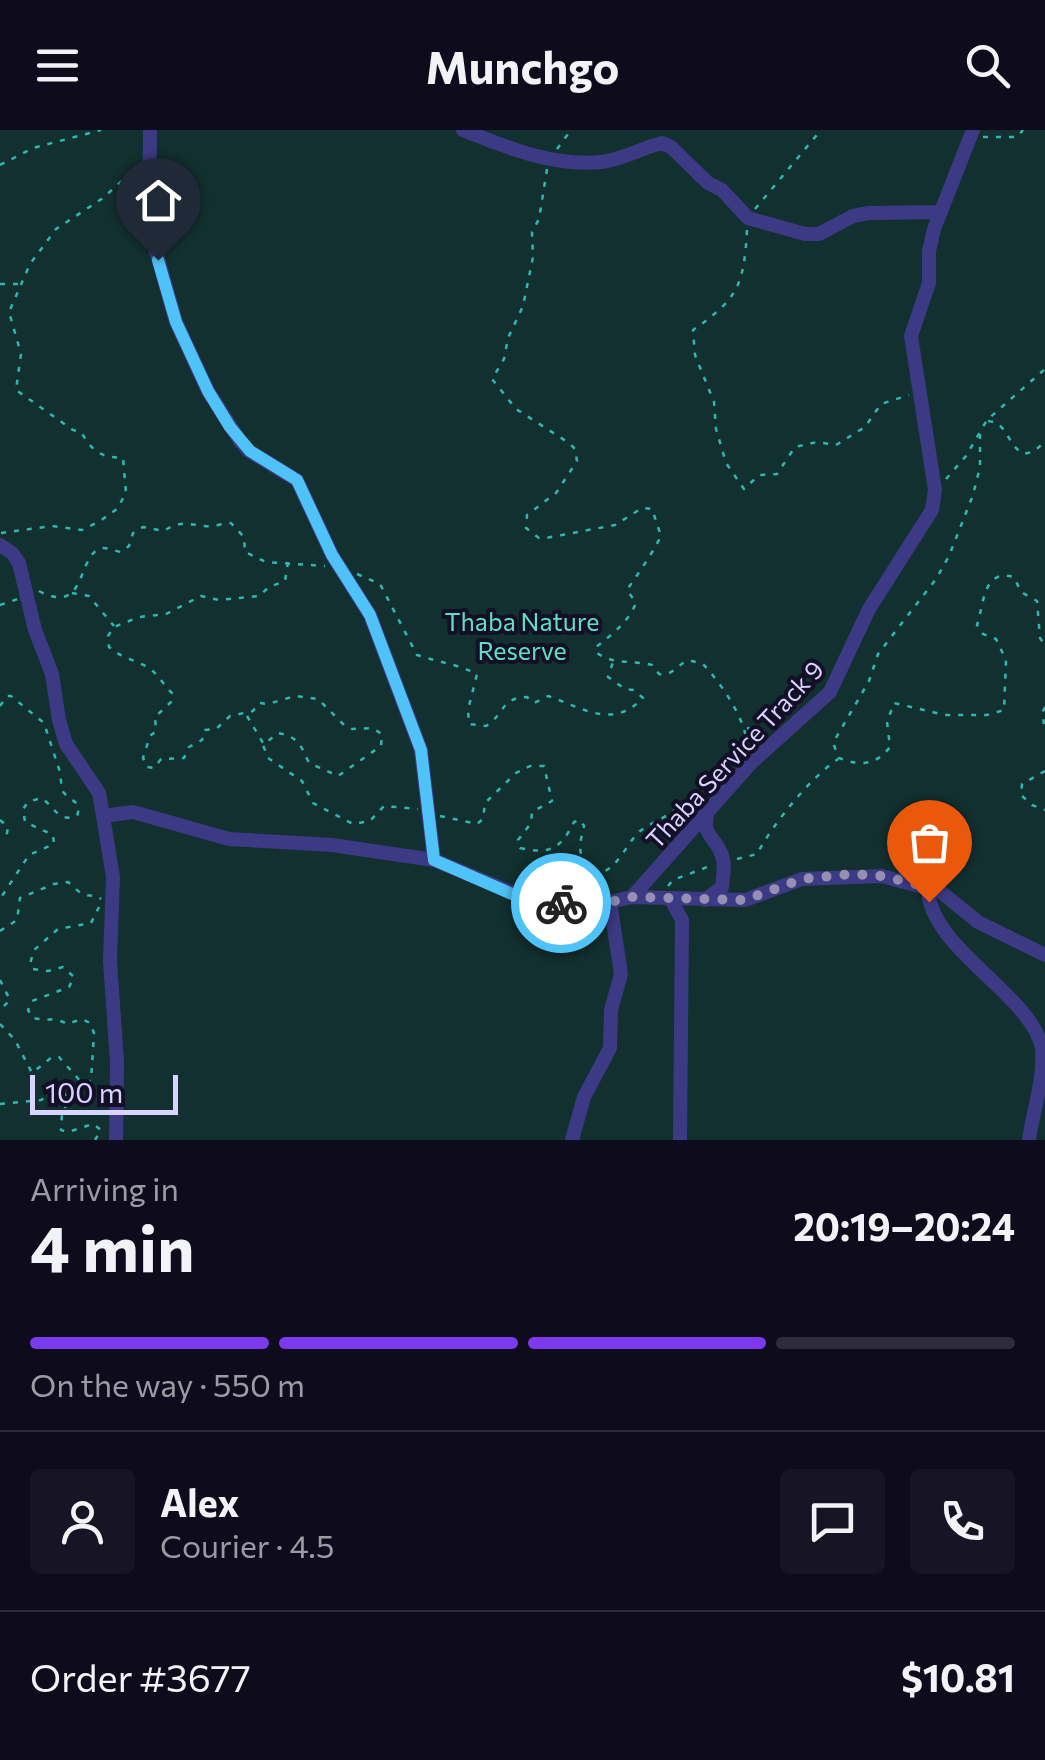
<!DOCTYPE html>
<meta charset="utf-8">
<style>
:root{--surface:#0e0b1c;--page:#171425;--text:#f1f3f6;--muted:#9b9ba3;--line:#2e2b3b;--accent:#7c3aed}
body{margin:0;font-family:Commissioner,sans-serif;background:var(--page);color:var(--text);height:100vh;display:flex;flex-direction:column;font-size:38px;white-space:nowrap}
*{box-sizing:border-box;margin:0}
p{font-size:32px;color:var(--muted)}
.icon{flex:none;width:55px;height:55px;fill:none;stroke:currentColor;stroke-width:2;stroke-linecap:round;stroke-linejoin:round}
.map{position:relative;height:1010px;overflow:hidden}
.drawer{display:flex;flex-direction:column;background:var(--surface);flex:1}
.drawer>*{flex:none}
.scale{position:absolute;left:30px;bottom:25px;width:148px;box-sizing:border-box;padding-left:10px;border:5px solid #d9d4ff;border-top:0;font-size:28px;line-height:35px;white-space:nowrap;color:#d9d4ff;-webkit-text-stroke:8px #130f26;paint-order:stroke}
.pin{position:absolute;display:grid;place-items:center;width:85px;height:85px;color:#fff;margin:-102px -42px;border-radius:50% 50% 50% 0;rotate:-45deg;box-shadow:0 0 10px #0007}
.pin .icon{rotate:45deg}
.courier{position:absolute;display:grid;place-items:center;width:100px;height:100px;margin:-50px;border:8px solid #4fc3f7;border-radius:50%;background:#fff;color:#222;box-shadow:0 2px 12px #0007}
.overview em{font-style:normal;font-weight:700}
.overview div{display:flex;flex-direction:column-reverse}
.overview{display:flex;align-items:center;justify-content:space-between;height:170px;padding:0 30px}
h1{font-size:65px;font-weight:700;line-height:75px}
.bar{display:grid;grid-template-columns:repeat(4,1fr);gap:15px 10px;align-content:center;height:120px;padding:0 30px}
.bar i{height:12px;border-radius:8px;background:var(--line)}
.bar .active{background:var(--accent)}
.bar p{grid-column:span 4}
.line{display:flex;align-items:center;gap:25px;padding:0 30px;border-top:2px solid var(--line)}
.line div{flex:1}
.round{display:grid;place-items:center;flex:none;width:105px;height:105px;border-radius:10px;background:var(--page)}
header{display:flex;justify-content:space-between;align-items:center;height:130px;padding:0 30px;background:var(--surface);font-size:45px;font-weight:700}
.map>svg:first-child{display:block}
.green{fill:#12302f}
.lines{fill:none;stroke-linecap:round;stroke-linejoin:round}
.path{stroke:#2fb8b0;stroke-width:2.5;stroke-dasharray:5 8;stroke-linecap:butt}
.minor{stroke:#3d3a85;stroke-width:14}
.done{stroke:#948fb3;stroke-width:10;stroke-dasharray:0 18}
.route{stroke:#4fc3f7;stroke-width:12}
.labels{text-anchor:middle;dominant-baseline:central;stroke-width:8;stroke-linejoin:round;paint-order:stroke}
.park-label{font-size:25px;fill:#5fe0c0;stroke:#130f26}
.street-label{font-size:25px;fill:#d9d4ff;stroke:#130f26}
</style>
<header><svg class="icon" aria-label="menu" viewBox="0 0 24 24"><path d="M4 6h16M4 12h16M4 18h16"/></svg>Munchgo<svg class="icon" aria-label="search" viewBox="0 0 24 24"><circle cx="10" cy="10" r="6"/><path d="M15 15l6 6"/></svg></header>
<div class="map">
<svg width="1045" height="1010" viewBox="0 0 1045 1010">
<rect width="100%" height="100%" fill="#130f26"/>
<path class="green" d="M 0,0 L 1045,0 L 1045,1010 L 0,1010 Z"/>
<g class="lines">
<path class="path" d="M 983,7 L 1017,7 L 1023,0
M 557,19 L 571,0
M 0,35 L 33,18 L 101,0
M 547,39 L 539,89 L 532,102 L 533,127 L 523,176 L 508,208 L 504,229 L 492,249 L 516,279 L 569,313 L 575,319 L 577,331 L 556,363 L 527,385 L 526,398 L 539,408 L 546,408 L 615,395 L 642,378 L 652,379 L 661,406 C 651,426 639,442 627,460 L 636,473 C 628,492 613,504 596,517 L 596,522 C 611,535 634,530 652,535 L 659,544 C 673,546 676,536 688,530 L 703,534 C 721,553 749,593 747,620
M 755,79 L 821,0
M 747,100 C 744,155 738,169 693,200 L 695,225 L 714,272 L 716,299 L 726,333 L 744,359 L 759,345 L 777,344 L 795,317 L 817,312 L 836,315 L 865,297 L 881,274 L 909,265
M 0,154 L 18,154
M 988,291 C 1008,293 1006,313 1023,324 L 1033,322 L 1045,312
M 980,304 L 980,337 L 973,365 L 949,426 L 936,449 L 878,524 L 869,551 L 833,613 L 839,628 C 860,636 875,636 890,617 L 887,592 L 894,573 L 945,585 L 987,585 L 1004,580 L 1006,530 L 996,509 L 983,504 L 977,495 C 984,476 982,438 1014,447 L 1021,462 L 1037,471 L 1040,508 L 1045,515
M 946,349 L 966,326 L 987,290 L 1045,239
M 1,403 L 52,396 L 82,400 L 100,391 L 117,379 L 126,363 L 123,328 C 100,327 93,322 81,302 L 73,300 L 16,260 L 21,224 L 9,182 L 30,134 L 56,99 L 103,68 L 139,35
M 288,432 L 285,451 L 269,457 L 259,466 L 219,470 L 201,466 L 166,484 L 139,487 L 114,497 L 108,506 L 109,517 C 121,528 136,530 149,538 C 160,546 164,556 173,564 L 171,572 L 155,587 L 156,601 L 150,606 L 143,628 L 147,637 L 154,638 L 161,629 L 184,628 L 189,617 L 202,610 L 205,600 L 216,599 L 230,586 L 253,581 L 259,573 L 268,574 L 295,566 L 318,569 L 344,595 L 352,599 L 372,598 L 382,604 L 381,616 L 338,646 L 309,633 C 301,616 299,607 278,603 L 263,615 L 268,628 L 302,651 L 313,673 L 353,694 L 370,691 L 384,676 L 418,679
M 357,444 L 380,454 L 417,525 C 438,532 457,534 477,544 L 468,580 L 469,594 L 486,596 C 506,583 500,568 527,567 L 534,573 L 548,566 C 583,578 612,600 643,568 L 634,560 L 625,559 L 608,547 L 613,532
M 39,461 C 85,485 77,433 97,420 C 105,415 113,421 121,422 L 129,416 L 133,403 L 143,397 L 164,401 C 183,387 196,398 214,396 C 219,395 225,393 231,393 L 244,407 L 245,422 L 266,432 L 325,436
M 72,463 L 89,466 L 114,496
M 0,475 L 18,469
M 0,576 L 7,566 L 11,566 L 44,593 L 60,642 L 62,660 C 68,671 83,670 77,686 C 57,693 55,676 41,668 L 28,672 L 23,679 L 25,692 L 53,705 L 54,714 L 29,725 L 0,769
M 1045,577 L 1042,583 L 1045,600
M 247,586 L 263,613
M 747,598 L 768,602
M 1045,641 L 1022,654 L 1021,665 L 1032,675 L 1045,680
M 440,686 L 477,694 L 483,689 L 485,673 L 516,643 L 530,636 L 544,636 L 552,671 L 532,682 L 531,693 L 518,710 L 520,718 C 551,725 561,718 574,692 L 580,690 L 584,696 C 581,709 576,723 587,735 C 609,760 626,712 640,701 C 651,693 664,688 675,680 L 690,683
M 0,690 L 8,697 L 7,703 L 0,709
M 737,729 L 757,724 C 773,694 809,649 838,629
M 668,756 L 673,750 L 710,736
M 0,801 L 17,790 L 20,768 L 54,754 L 68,752 C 80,762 80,766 97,766 L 101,769
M 0,850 L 10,870 L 0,880
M 0,894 L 15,910 L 32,943 L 52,927 L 59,927 L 81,952 L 91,951 L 94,903 L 90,893 L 82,889 L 67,894 C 56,887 45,891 33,888 L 28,880 L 32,871 L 69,857 L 74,847 L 63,837 L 48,841 L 33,839 L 30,834 L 34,820 L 58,799 L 91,793 L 99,777
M 0,974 L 41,970 L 55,962 L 64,963 L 68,971 L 62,984 L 61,1000 L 68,1002 L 93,994 L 101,1000 L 95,1010"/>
<path class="minor" d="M 150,0 L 149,97 L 176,192 L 208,261 L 240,311 L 249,321 L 297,350 L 332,425 L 370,485 L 421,620 L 434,730
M 463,0 C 506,17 553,37 601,32 C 622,30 641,18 662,13 L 671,17 L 708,53 L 722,60 L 748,88 L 805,104 L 819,104 L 853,86 L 869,83 L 941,82
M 0,415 L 12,423 L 19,433 L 35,500 L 52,544 L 59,590 L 66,614 L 99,663 L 103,686 L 113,747 L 110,831 L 117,932 L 116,1010
M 103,686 L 133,682 L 229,709 L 332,715 L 434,730 L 537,773 L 610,772 L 632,767 L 745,770 L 802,749 L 882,746 L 941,762 L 978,792 L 1045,825
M 928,757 C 927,817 1032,865 1042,918 C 1045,947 1033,981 1029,1010
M 632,767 L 751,633 L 830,562 L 869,479 L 932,380 L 935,360 L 911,206 L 929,153 L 929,121 L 934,99 L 973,0
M 670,768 L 682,790 L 680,1010
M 705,770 L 722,757 C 723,746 726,733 721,723 C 715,707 702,705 707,685
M 572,1010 L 584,967 L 610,918 L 611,880 L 621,844 L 610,772"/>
</g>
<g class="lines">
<path class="done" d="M 561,773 L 610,772 L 632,767 L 745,770 L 802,749 L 853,744 L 882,746 L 928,757 L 929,772"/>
<path class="route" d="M 158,130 L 176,192 L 208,261 L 230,297 L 250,321 L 297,350 L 332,425 L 370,485 L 421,620 L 434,730 L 528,771 L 561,773"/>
</g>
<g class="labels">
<g class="park-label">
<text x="522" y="491">Thaba Nature<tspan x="522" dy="29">Reserve</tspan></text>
</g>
<g class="street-label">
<text transform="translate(734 624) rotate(-47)">Thaba Service Track 9</text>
</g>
</g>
</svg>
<div class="scale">100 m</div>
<div class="pin" style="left:929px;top:772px;background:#ea580c"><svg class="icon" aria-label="bag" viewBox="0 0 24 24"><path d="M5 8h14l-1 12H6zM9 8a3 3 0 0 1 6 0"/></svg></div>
<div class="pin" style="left:158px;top:130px;background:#1f2937"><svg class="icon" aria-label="home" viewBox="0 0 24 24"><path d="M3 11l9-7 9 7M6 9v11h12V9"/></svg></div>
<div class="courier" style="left:561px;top:773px"><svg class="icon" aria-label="bike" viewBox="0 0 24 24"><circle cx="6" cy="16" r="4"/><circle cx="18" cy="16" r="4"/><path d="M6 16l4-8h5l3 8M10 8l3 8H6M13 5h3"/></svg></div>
</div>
<section class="drawer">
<div class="overview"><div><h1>4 min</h1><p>Arriving in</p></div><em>20:19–20:24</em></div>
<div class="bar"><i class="active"></i><i class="active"></i><i class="active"></i><i></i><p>On the way · 550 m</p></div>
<div class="line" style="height:180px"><a class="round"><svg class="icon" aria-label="person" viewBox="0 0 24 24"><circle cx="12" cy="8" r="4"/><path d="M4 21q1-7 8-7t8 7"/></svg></a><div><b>Alex</b><p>Courier · 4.5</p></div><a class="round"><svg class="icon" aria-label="chat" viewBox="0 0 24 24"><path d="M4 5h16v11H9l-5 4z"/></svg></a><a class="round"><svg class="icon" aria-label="phone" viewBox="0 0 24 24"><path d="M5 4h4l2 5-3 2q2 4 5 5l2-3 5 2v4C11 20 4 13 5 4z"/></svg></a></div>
<div class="line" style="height:130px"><div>Order #3677</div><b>$10.81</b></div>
</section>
